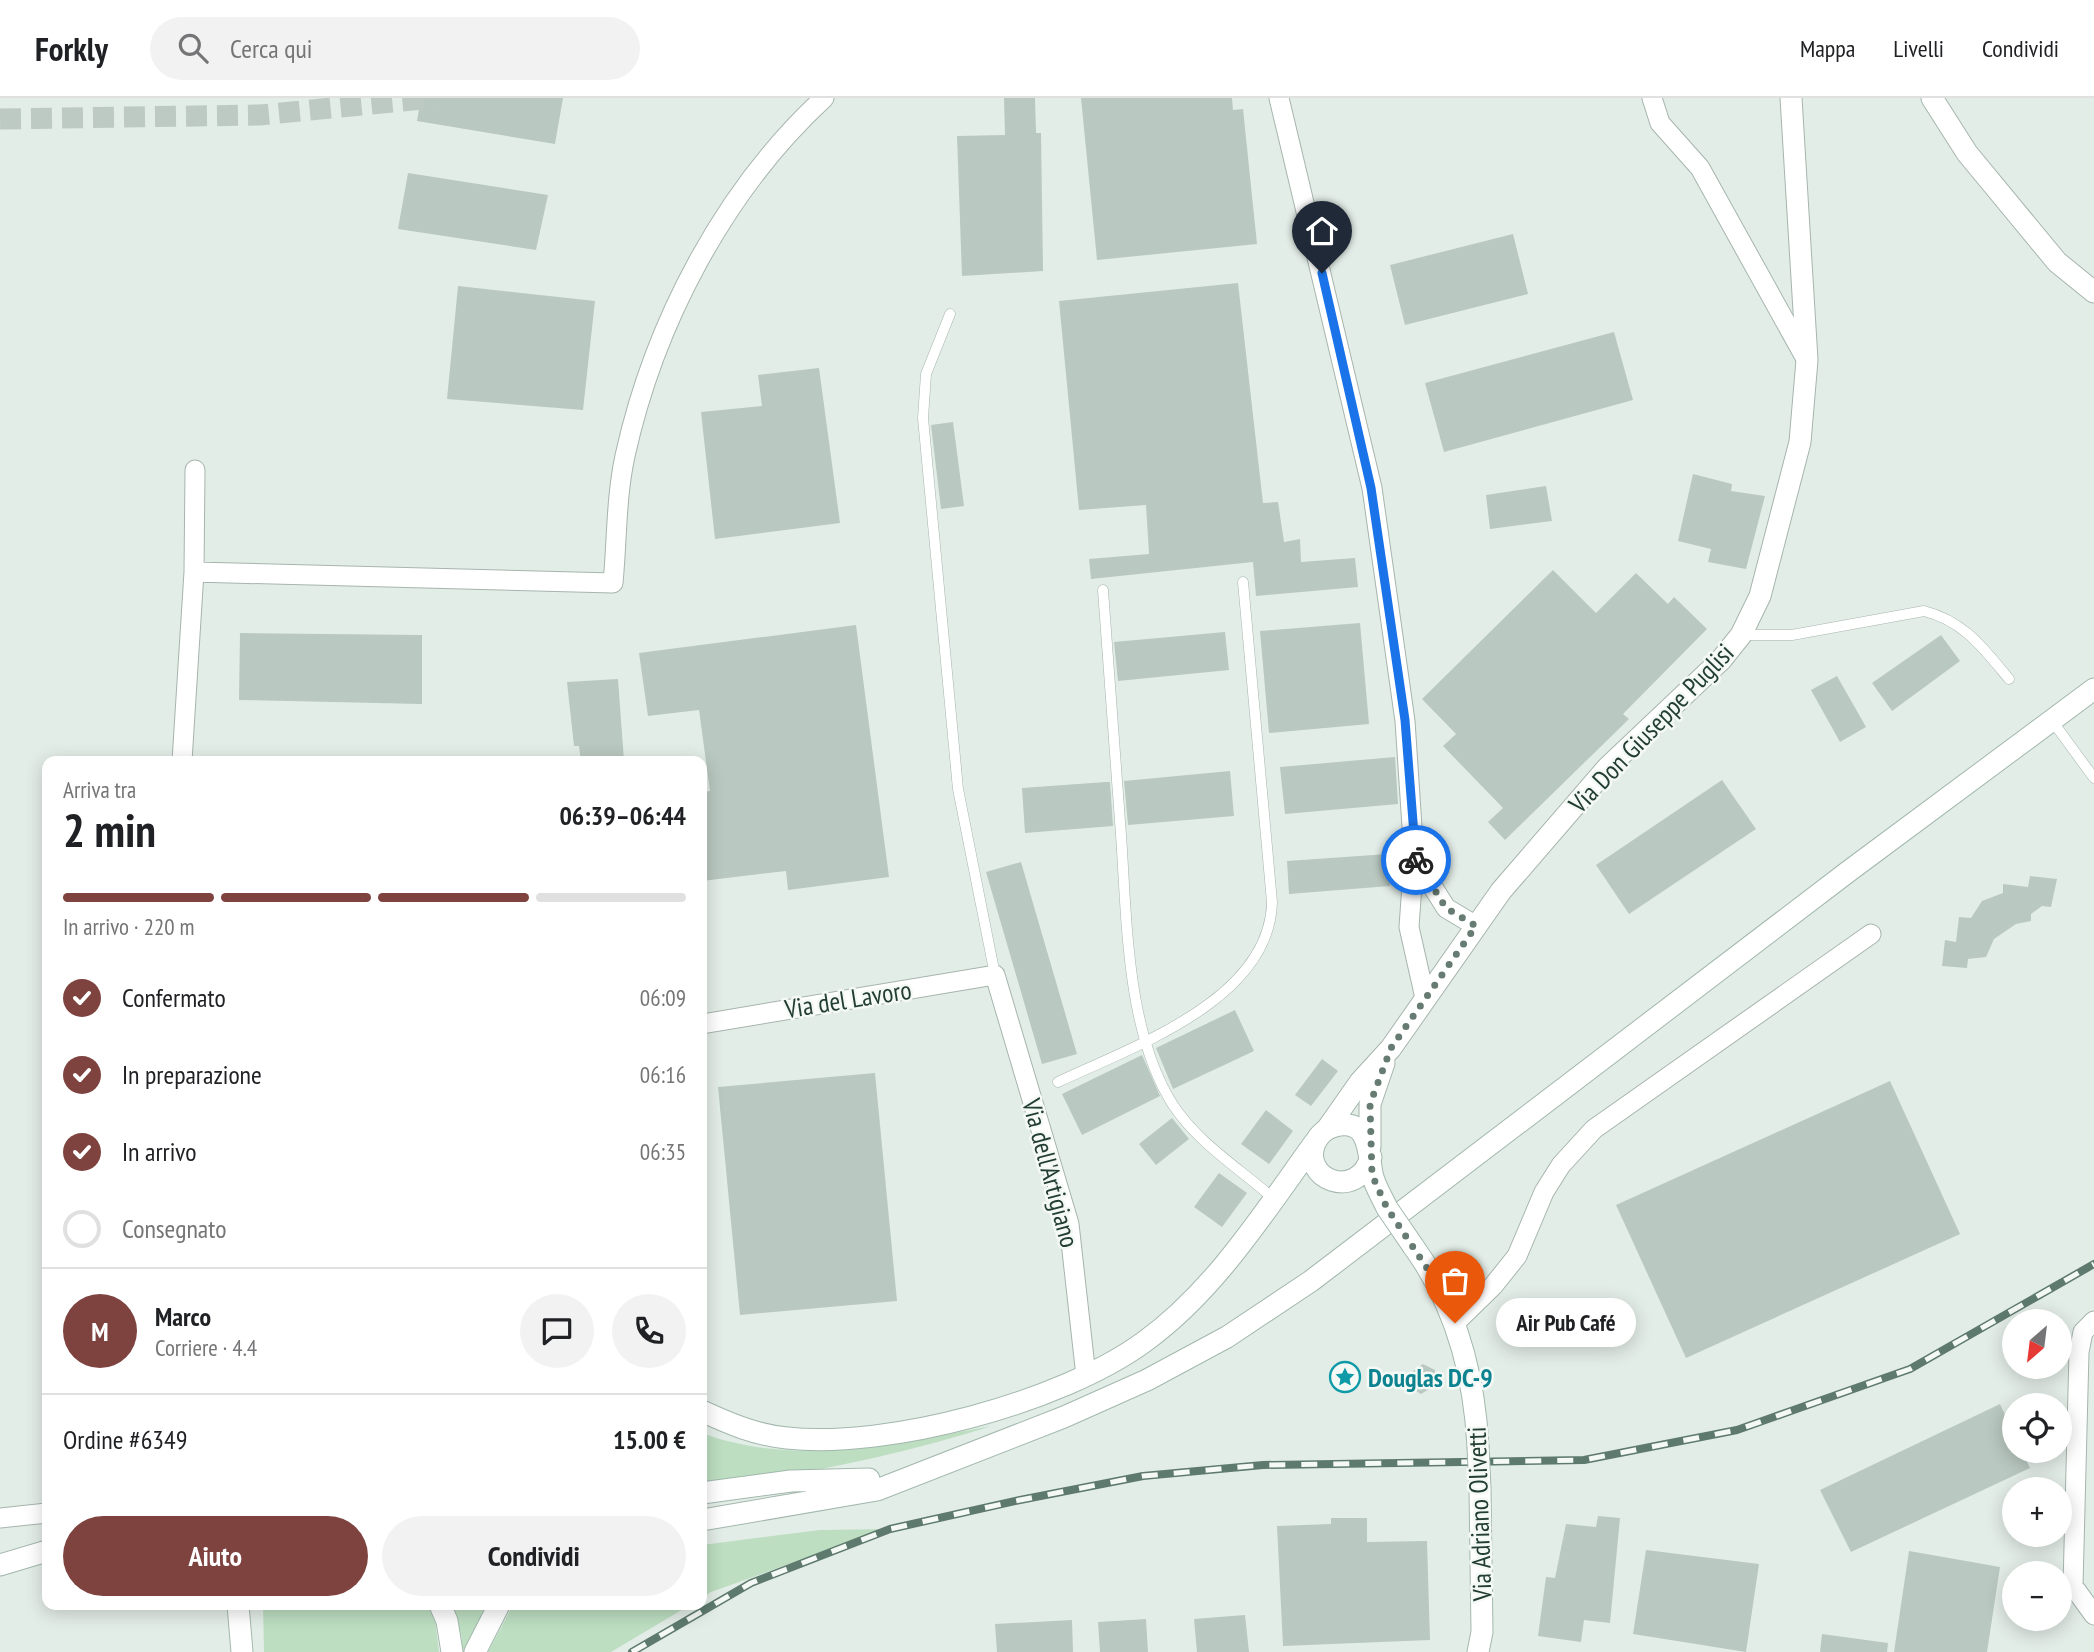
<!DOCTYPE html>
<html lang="it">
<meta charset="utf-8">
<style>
:root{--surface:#fff;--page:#f2f2f2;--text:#202124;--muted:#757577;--line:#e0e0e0;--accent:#7e433f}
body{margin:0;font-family:"PT Sans Narrow",sans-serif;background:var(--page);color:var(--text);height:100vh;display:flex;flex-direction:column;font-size:26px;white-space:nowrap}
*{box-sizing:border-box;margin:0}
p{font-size:23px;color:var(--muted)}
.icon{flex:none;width:38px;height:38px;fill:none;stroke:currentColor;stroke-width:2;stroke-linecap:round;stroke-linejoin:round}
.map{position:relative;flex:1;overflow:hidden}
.sheet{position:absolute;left:42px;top:658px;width:665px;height:854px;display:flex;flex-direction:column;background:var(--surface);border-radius:14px;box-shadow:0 4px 18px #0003}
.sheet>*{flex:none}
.needle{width:46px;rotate:208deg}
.fabs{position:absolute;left:2002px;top:1211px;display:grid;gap:14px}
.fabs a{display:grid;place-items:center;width:70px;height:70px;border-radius:50%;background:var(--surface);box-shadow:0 4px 18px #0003;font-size:35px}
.pin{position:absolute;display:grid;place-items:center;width:60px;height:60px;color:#fff;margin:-72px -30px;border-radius:50% 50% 50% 0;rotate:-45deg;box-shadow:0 0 7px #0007}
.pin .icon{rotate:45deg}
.courier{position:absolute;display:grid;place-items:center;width:70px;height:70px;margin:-35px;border:5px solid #1a73e8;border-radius:50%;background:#fff;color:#222;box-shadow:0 2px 9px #0007}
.bubble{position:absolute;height:49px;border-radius:24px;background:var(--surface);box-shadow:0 4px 18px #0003;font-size:23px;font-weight:700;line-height:49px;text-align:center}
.head em{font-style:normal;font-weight:700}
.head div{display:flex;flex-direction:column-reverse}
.head{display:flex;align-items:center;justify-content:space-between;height:119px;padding:0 21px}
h1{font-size:46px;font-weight:700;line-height:52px}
.bar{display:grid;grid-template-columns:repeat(4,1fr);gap:10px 7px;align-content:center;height:84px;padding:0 21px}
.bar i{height:9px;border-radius:5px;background:var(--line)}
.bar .active{background:var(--accent)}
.bar p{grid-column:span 4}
.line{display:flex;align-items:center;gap:18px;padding:0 21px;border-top:2px solid var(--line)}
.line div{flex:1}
.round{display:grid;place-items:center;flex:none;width:74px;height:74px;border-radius:37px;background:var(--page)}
ol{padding:0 21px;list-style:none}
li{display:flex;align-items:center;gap:21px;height:77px}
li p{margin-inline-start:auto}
li .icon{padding:7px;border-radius:50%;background:var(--accent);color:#fff;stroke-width:4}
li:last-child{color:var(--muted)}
li i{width:38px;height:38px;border:4px solid var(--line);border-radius:50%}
.button{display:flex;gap:14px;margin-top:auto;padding:14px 21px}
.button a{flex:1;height:80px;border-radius:42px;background:var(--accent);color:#fff;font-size:28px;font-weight:700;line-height:80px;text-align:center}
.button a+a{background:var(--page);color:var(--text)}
header{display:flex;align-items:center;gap:42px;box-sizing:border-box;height:98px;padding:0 35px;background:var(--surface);border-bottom:2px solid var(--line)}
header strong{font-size:33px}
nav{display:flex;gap:38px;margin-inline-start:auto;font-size:24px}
.search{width:490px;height:63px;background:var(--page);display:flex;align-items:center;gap:18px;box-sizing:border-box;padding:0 24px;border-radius:38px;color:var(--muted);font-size:26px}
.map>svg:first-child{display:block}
.green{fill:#bddec1}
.building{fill:#b9c8c0}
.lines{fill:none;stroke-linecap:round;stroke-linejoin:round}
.trunk-tunnel{stroke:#bdcac3;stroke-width:21;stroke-dasharray:21 10;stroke-linecap:butt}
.service-casing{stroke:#a6b5ad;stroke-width:11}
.minor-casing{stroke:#a6b5ad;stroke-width:21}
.tertiary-casing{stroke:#a6b5ad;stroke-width:23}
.secondary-casing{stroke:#a2b8ad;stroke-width:23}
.service{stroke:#fff;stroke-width:10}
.minor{stroke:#fff;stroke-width:19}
.tertiary{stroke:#fff;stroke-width:21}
.secondary{stroke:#fff;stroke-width:21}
.rail-casing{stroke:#5e7a6e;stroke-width:8}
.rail{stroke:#f4f9f6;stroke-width:5;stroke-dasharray:16;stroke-linecap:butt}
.secondary-bridge-casing{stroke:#a2b8ad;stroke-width:23;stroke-linecap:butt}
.secondary-bridge{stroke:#fff;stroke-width:21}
.done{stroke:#667b72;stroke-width:7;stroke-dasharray:0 12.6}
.route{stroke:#1a73e8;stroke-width:9}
.labels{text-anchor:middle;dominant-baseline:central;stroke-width:5;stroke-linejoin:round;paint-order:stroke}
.street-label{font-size:26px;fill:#233e33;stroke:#f4f9f6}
.culture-label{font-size:26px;font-weight:bold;fill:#0d838f;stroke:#f4f9f6;text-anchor:start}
</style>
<header>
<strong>Forkly</strong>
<div class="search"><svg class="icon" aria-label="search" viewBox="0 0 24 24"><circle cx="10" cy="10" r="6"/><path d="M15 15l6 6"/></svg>Cerca qui</div>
<nav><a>Mappa</a><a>Livelli</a><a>Condividi</a></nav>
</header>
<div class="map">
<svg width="2094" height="1554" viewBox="0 0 2094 1554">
<rect width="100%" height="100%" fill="#e3ede7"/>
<path class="green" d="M 992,1328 C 898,1358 799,1377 702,1391 L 702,1335 C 796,1370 897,1345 992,1328 Z
M 887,1431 L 711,1494 L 702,1500 L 702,1447 L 820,1432 Z
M 263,1507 L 427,1507 L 435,1521 L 439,1554 L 264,1554 Z
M 452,1507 L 486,1507 L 466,1554 L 462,1554 L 462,1540 Z
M 513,1507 L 690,1507 L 611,1554 L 488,1554 Z"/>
<path class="building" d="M 421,0 L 563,0 L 555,46 L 417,23 Z
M 1004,0 L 1035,0 L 1036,35 L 1041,35 L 1043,173 L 962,178 L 957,38 L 1005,37 Z
M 1081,0 L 1232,0 L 1233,12 L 1243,11 L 1257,146 L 1097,162 Z
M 408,75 L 548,97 L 536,152 L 398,131 Z
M 1513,136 L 1528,196 L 1405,227 L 1390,167 Z
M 1238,185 L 1263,405 L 1278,404 L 1284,444 L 1300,441 L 1301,464 L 1355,460 L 1358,489 L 1256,498 L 1253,464 L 1091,481 L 1089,461 L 1149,456 L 1146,407 L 1079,412 L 1059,203 Z
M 458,188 L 595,203 L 583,312 L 447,301 Z
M 1614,234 L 1633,302 L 1444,354 L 1425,285 Z
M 819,270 L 840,425 L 715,441 L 701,314 L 762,308 L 758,277 Z
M 953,324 L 964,408 L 941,411 L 931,327 Z
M 1693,376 L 1732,386 L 1731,393 L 1765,398 L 1746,471 L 1708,464 L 1711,451 L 1678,443 Z
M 1546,388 L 1552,423 L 1490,431 L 1486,397 Z
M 1553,472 L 1596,515 L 1636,475 L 1668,506 L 1674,499 L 1707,531 L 1623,616 L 1629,621 L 1505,742 L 1488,724 L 1503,710 L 1443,648 L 1456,636 L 1422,601 Z
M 1360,525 L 1369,626 L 1269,635 L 1260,533 Z
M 856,527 L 889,779 L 788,792 L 786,773 L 702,783 L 702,694 L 710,693 L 699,612 L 648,618 L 639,555 Z
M 1225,534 L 1229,572 L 1118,583 L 1114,544 Z
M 240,535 L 422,537 L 422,606 L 239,602 Z
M 1941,537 L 1960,563 L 1892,613 L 1872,585 Z
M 1837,578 L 1866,629 L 1840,644 L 1811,592 Z
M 618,581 L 624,663 L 581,663 L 579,648 L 574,648 L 567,584 Z
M 1395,659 L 1398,706 L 1285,716 L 1280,669 Z
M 1230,673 L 1234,718 L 1128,727 L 1124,683 Z
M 1722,682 L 1756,731 L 1629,816 L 1596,767 Z
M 1106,684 L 1110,684 L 1113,728 L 1025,735 L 1022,690 Z
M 1388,756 L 1390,788 L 1289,796 L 1287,763 Z
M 1021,764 L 1077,956 L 1042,966 L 986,774 Z
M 2030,778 L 2057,781 L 2051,809 L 2042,808 L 2031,816 L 2031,823 L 2016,826 L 1994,841 L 1986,859 L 1968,861 L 1967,870 L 1942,868 L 1945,842 L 1956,844 L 1959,819 L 1971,820 L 1982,803 L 2003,795 L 2003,786 L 2028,789 Z
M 1235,912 L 1254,953 L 1173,991 L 1156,950 Z
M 1142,957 L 1160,998 L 1082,1037 L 1062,996 Z
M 1322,961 L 1338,973 L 1311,1008 L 1295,997 Z
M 875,975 L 897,1203 L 740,1217 L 718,989 Z
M 1890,983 L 1960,1136 L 1686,1260 L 1616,1107 Z
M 1266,1012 L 1293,1033 L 1269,1066 L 1241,1046 Z
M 1172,1020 L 1189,1041 L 1156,1067 L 1139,1046 Z
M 1219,1075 L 1247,1095 L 1222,1129 L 1194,1109 Z
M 1423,1266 L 1435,1272 L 1436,1287 L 1421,1296 L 1409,1289 L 1409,1276 Z
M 2000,1306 L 2014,1336 L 2014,1353 L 2022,1353 L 2030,1370 L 1851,1454 L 1820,1392 Z
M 1598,1418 L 1620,1420 L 1610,1525 L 1584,1522 L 1581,1544 L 1538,1538 L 1546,1479 L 1555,1480 L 1566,1426 L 1596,1429 Z
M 1331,1420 L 1367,1420 L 1367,1444 L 1427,1443 L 1430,1542 L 1283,1548 L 1277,1428 L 1331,1426 Z
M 1646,1452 L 1759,1466 L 1746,1554 L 1633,1536 Z
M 1909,1453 L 2000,1469 L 1987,1554 L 1894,1554 Z
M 1245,1517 L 1249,1554 L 1197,1554 L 1194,1521 Z
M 1146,1521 L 1148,1554 L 1100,1554 L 1098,1524 Z
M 1072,1522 L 1073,1554 L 997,1554 L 995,1526 Z
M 1822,1536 L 1888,1545 L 1887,1554 L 1820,1554 Z"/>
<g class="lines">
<path class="trunk-tunnel" d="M 0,21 L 260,17 L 434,0"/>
<g class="service-casing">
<path id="service" d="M 950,216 L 926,276 L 923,320 L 958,691 L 995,877
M 1103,492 C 1109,574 1115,655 1121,737 C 1127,821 1126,933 1173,1007 C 1199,1046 1239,1070 1274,1101
M 1741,537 L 1792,537 L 1924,513 C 1964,523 1984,551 2009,581
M 2053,624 L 2094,680
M 1058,984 C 1132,949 1270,902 1272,804 L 1243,484"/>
</g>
<g class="minor-casing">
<path id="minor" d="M 1279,0 L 1372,390 L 1405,623 L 1414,759 L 1409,829 L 1425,900
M 1652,0 L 1660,25 L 1700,70 L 1806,261
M 194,474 L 613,485 C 617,444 616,399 625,358 C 654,226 724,92 824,0
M 182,663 L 194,474 L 195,372
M 1414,759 L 1446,810 L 1476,828
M 702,926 L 995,877 L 1069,1126 L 1086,1278
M 2094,1223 L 2083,1234 L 2079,1254 L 2073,1488 L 2094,1517
M 1455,1225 L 1493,1188 L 1517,1158 L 1544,1094 L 1561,1067 L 1594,1031 L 1871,836
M 0,1420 L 47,1415"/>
</g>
<g class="tertiary-casing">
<path id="tertiary" d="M 1932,0 L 1967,55 L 2057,164 L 2094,194
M 1327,1031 L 1360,984 L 1391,950 L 1501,793 L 1608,669 L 1721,562 L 1741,537 L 1760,498 L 1800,344 L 1807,262 L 1791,0
M 1370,1049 L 1370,1006 L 1384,965"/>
</g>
<g class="secondary-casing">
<path id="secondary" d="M 1371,1059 C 1357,1104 1300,1081 1315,1045 C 1319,1036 1327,1030 1335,1028 C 1370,1020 1368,1054 1372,1075 C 1374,1087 1382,1099 1387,1110
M 1413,1148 C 1456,1207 1474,1275 1478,1348
M 702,1313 C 730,1326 756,1337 787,1340 C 888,1351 1062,1304 1144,1244 C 1215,1193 1265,1113 1315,1044
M 702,1395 L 791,1383 L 869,1381
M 702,1422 L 877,1392 L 1064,1319 L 1147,1282 L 1227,1239 L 1311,1183 L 1849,773 L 2094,591
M 0,1467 L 47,1453
M 238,1507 L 242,1554
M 440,1507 L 447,1523 L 452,1554
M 475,1554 L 499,1507
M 1478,1554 L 1482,1534 L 1480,1391"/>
</g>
<use href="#service" class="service"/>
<use href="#minor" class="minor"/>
<use href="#tertiary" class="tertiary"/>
<use href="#secondary" class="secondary"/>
<g class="rail-casing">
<path id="rail" d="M 632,1554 L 751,1485 L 890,1431 L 1020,1402 L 1143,1378 L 1263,1367 L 1584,1362 L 1737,1332 L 1910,1271 L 2094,1166"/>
</g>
<use href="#rail" class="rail"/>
<g class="secondary-bridge-casing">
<path id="secondary-bridge" d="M 1387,1110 L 1413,1148
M 1478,1348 L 1480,1391"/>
</g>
<use href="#secondary-bridge" class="secondary-bridge"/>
</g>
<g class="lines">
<path class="done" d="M 1416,762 L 1446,810 L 1476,828 L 1391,950 L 1370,1006 L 1372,1077 L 1387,1110 L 1443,1194 L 1455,1225"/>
<path class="route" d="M 1322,175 L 1371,390 L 1405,622 L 1416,762"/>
</g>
<defs>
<g id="sight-ring" transform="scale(1.575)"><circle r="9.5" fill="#f4f9f6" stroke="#0f9aa8" stroke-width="1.5"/><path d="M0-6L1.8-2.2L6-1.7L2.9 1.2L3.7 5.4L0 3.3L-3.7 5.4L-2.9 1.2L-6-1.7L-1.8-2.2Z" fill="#0f9aa8"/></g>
</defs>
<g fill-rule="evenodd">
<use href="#sight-ring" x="1345" y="1279"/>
</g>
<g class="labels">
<g class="street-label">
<text transform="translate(1651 630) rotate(-46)">Via Don Giuseppe Puglisi</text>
<text transform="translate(848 901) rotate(-9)">Via del Lavoro</text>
<text transform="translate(1051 1075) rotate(75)">Via dell'Artigiano</text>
<text transform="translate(1479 1416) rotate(-92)">Via Adriano Olivetti</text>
</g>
<g class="culture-label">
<text x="1368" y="1279">Douglas DC-9</text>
</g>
</g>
</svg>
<div class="fabs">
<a><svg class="needle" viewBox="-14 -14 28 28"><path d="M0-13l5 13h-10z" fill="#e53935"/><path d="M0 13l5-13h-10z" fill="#757577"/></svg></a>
<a><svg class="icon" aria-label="locate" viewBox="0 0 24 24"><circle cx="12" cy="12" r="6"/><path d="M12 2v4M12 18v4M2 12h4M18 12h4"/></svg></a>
<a>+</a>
<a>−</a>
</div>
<div class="pin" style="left:1455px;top:1225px;background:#ea580c"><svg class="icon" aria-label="bag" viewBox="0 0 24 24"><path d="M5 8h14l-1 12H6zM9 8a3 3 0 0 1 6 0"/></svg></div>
<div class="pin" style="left:1322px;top:175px;background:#1f2937"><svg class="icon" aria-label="home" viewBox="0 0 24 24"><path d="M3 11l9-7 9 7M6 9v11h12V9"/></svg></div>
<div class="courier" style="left:1416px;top:762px"><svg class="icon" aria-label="bike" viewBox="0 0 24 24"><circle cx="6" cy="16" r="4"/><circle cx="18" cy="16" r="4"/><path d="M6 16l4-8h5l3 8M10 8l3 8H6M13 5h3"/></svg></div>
<div class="bubble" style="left:1496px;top:1200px;width:140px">Air Pub Café</div>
<section class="sheet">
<div class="head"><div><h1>2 min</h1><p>Arriva tra</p></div><em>06:39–06:44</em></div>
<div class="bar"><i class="active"></i><i class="active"></i><i class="active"></i><i></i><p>In arrivo · 220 m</p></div>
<ol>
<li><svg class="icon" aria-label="check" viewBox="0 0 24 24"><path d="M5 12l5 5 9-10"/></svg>Confermato<p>06:09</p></li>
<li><svg class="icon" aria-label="check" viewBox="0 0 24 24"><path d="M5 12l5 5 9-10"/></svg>In preparazione<p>06:16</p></li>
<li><svg class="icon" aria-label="check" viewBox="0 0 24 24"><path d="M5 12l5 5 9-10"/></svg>In arrivo<p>06:35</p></li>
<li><i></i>Consegnato</li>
</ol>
<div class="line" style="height:126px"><b class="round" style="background:var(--accent);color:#fff">M</b><div><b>Marco</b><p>Corriere · 4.4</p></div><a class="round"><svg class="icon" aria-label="chat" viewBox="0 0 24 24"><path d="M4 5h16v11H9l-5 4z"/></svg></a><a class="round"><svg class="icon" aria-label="phone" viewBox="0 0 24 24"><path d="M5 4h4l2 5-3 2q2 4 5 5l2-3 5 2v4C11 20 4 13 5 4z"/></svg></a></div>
<div class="line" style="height:91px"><div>Ordine #6349</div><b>15.00 €</b></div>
<div class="button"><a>Aiuto</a><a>Condividi</a></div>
</section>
</div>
